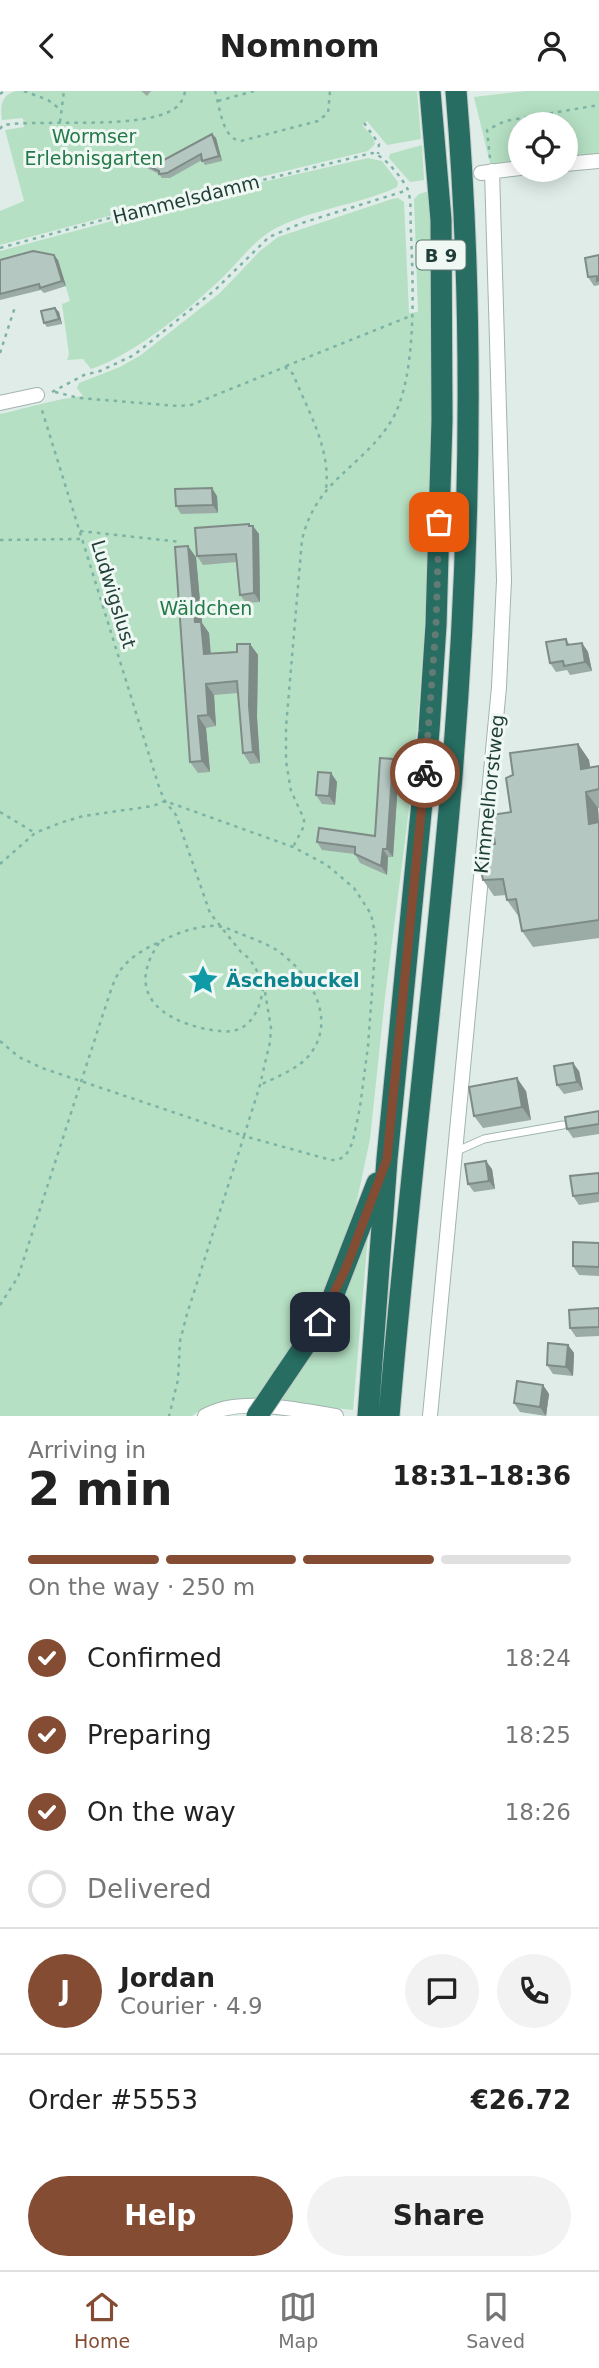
<!DOCTYPE html>
<meta charset="utf-8">
<style>
:root{--surface:#fff;--page:#f2f2f2;--text:#222;--muted:#767676;--line:#e0e0e0;--accent:#854c34}
body{margin:0;font-family:"DejaVu Sans",sans-serif;background:var(--page);color:var(--text);height:100vh;display:flex;flex-direction:column;font-size:26px;white-space:nowrap}
*{box-sizing:border-box;margin:0}
p{font-size:23px;color:var(--muted)}
.icon{flex:none;width:38px;height:38px;fill:none;stroke:currentColor;stroke-width:2;stroke-linecap:round;stroke-linejoin:round}
.map{position:relative;height:1325px;overflow:hidden}
.details{display:flex;flex-direction:column;background:var(--surface);flex:1}
.details>*{flex:none}
.buttons{position:absolute;left:508px;top:21px;display:grid;gap:14px}
.buttons a{display:grid;place-items:center;width:70px;height:70px;border-radius:50%;background:var(--surface);box-shadow:0 4px 18px #0003;font-size:35px}
.pin{position:absolute;display:grid;place-items:center;width:60px;height:60px;color:#fff;margin:-30px;border-radius:14px;box-shadow:0 4px 10px #0006}
.courier{position:absolute;display:grid;place-items:center;width:70px;height:70px;margin:-35px;border:5px solid #854c34;border-radius:50%;background:#fff;color:#222;box-shadow:0 2px 9px #0007}
.headline em{font-style:normal;font-weight:700}
.headline div{display:flex;flex-direction:column-reverse}
.headline{display:flex;align-items:center;justify-content:space-between;height:119px;padding:0 28px}
h1{font-size:46px;font-weight:700;line-height:52px}
.bar{display:grid;grid-template-columns:repeat(4,1fr);gap:10px 7px;align-content:center;height:84px;padding:0 28px}
.bar i{height:9px;border-radius:5px;background:var(--line)}
.bar .on{background:var(--accent)}
.bar p{grid-column:span 4}
.line{display:flex;align-items:center;gap:18px;padding:0 28px;border-top:2px solid var(--line)}
.line div{flex:1}
.round{display:grid;place-items:center;flex:none;width:74px;height:74px;border-radius:37px;background:var(--page)}
ol{padding:0 28px;list-style:none}
li{display:flex;align-items:center;gap:21px;height:77px}
li p{margin-inline-start:auto}
li .icon{padding:7px;border-radius:50%;background:var(--accent);color:#fff;stroke-width:4}
li:last-child{color:var(--muted)}
li i{width:38px;height:38px;border:4px solid var(--line);border-radius:50%}
.cta{display:flex;gap:14px;margin-top:auto;padding:14px 28px}
.cta a{flex:1;height:80px;border-radius:42px;background:var(--accent);color:#fff;font-size:28px;font-weight:700;line-height:80px;text-align:center}
.cta a+a{background:var(--page);color:var(--text)}
header{display:flex;justify-content:space-between;align-items:center;height:91px;padding:0 28px;background:var(--surface);font-size:32px;font-weight:700}
.dock{display:flex;justify-content:space-around;align-items:center;height:98px;border-top:2px solid var(--line);background:var(--surface);font-size:19px;color:var(--muted)}
.dock a{display:grid;justify-items:center;gap:4px}
.dock .on{color:var(--accent)}
.map>svg:first-child{display:block}
.green{fill:#b5e0c3}
.lines{fill:none;stroke-linecap:round;stroke-linejoin:round}
.lane-casing{stroke:#a1b4af;stroke-width:9}
.street-casing{stroke:#a1b4af;stroke-width:16}
.highway-casing{stroke:#c0c9c7;stroke-width:23}
.path{stroke:#7cb3a5;stroke-width:2.5;stroke-dasharray:3.5 5;stroke-linecap:butt}
.lane{stroke:#fff;stroke-width:7}
.street{stroke:#fff;stroke-width:14}
.highway{stroke:#276d62;stroke-width:21}
.highway-bridge-casing{stroke:#c0c9c7;stroke-width:23;stroke-linecap:butt}
.highway-bridge{stroke:#276d62;stroke-width:21}
.wall{fill:#9baba5}
.shaded-wall{fill:#7e8b86}
.building{fill:#b4c7c0;stroke:#7e8b86;stroke-width:2}
.done{stroke:#627b75;stroke-width:7;stroke-dasharray:0 12.6}
.route{stroke:#854c34;stroke-width:9}
.labels{text-anchor:middle;dominant-baseline:central;stroke-width:6;stroke-linejoin:round;paint-order:stroke}
.shield{fill:#f0f8f4;stroke:#5d7670;stroke-width:2}
.shield-label{font-size:18px;font-weight:bold;fill:#1e3e37}
.park-label{font-size:19px;fill:#247949;stroke:#f0f8f4}
.street-label{font-size:19px;fill:#1e3e37;stroke:#f0f8f4}
.culture-label{font-size:19px;font-weight:bold;fill:#0d838f;stroke:#f0f8f4;text-anchor:start}
</style>
<header><svg class="icon" aria-label="back" viewBox="0 0 24 24"><path d="M15 5l-7 7 7 7"/></svg>Nomnom<svg class="icon" aria-label="person" viewBox="0 0 24 24"><circle cx="12" cy="8" r="4"/><path d="M4 21q1-7 8-7t8 7"/></svg></header>
<div class="map">
<svg width="599" height="1325" viewBox="0 0 599 1325">
<rect width="100%" height="100%" fill="#dfece7"/>
<path class="green" d="M 16,0 L 417,0 L 421,48 L 387,54 L 367,30 L 362,34 L 372,45 L 375,53 L 368,60 L 214,97 L 0,154 L 0,120 L 24,110 L 5,39 L 24,36 L 23,27 L 2,29 C 0,15 1,4 16,0 Z
M 526,0 L 599,0 L 599,63 L 565,69 L 565,33 L 520,33 L 520,76 L 492,80 L 474,6 Z
M 422,54 L 424,89 L 410,91 L 389,67 L 390,63 Z
M 368,67 L 382,70 L 398,91 L 397,96 C 358,115 300,119 265,144 C 251,154 240,169 227,182 C 195,214 134,264 91,278 L 83,268 L 67,269 L 69,263 L 62,213 L 70,210 L 58,169 L 0,175 L 0,160 L 228,99 Z
M 429,100 L 433,248 L 432,353 L 424,544 L 414,679 L 385,906 L 370,1048 L 352,1133 L 318,1219 L 257,1309 C 233,1308 212,1309 192,1325 L 0,1325 L 0,323 C 28,317 54,308 83,305 L 77,297 L 79,292 L 120,276 L 141,264 L 220,202 L 260,160 L 278,146 L 392,108 L 398,107 L 404,111 L 409,222 L 418,221 L 414,108 L 419,103 Z
M 368,1144 L 353,1319 L 280,1311 L 326,1238 Z"/>
<g class="lines">
<g class="lane-casing">
<path id="lane" d="M 457,1060 L 484,1048 L 563,1034"/>
</g>
<g class="street-casing">
<path id="street" d="M 565,73 L 599,70
M 481,82 L 520,77
M 0,312 L 37,304
M 205,1325 C 239,1305 298,1319 336,1325
M 430,1325 L 499,596 L 504,489 L 492,80"/>
</g>
<g class="highway-casing">
<path id="highway" d="M 282,1288 L 320,1232 L 332,1208 L 377,1092
M 368,1325 L 387,1068 L 429,640 L 436,534 L 442,329 L 441,129 L 430,0
M 389,1325 C 406,1123 431,922 449,720 C 470,481 476,239 456,0"/>
</g>
<path class="path" d="M 24,0 L 48,9 L 61,19
M 215,0 C 220,16 222,48 241,50 L 318,30 L 328,22 L 330,0
M 0,3 L 4,0
M 218,10 L 254,0
M 60,31 L 64,0
M 364,32 L 379,53 L 378,63
M 0,38 L 3,34 C 46,28 142,39 174,18 C 181,13 184,7 185,0
M 490,67 L 487,39 L 505,30 L 599,14
M 0,157 L 117,125 L 372,62 C 383,63 404,89 408,99 C 412,112 410,129 411,142 C 413,193 418,289 390,332 C 360,378 316,389 302,449 L 286,636 L 286,670 L 291,700 L 304,728 L 304,735 L 293,756
M 0,262 L 15,216
M 286,275 L 413,224
M 52,301 L 84,284 L 100,280 L 134,264 L 215,199 L 269,146 L 302,132 L 408,99
M 55,301 L 79,307 L 178,315 L 191,314 L 285,276 L 293,283 C 308,320 331,358 326,398
M 80,440 L 181,451
M 0,449 L 81,448
M 0,721 L 35,742
M 0,773 L 35,742 L 60,732 L 83,725 L 153,715 L 165,710 L 293,756 L 327,774 L 354,797 L 371,823 L 376,847 L 368,955 L 360,1016 L 353,1050 L 349,1059 L 345,1065 L 338,1069 L 331,1069 L 244,1045 L 187,1223 L 180,1250 L 178,1289 L 169,1325
M 159,852 C 126,900 158,928 206,938 C 218,940 232,943 243,936 C 256,927 260,914 263,899
M 0,950 L 19,966 L 42,977 L 244,1045 L 260,994 L 270,951 L 271,937 L 265,901 L 261,887 L 250,868 L 241,861 L 210,822 L 176,724 L 165,710 L 160,699 L 41,316
M 0,1214 L 18,1186 L 103,923 C 108,910 111,895 118,883 C 126,869 141,860 155,853 C 170,845 192,836 210,835 C 221,834 231,839 241,843 C 252,847 264,852 275,858 C 307,879 338,925 311,962 C 300,977 279,985 262,993"/>
<use href="#lane" class="lane"/>
<use href="#street" class="street"/>
<use href="#highway" class="highway"/>
<g class="highway-bridge-casing">
<path id="highway-bridge" d="M 257,1325 L 282,1288"/>
</g>
<use href="#highway-bridge" class="highway-bridge"/>
</g>
<path class="wall" d="M 141,0 L 151,0 L 147,5 Z
M 212,43 L 216,47 L 222,70 L 205,74 L 202,69 L 170,87 L 162,87 L 159,83 L 141,74 L 137,70 L 164,69 Z
M 599,164 L 599,194 L 594,195 L 588,186 Z
M 0,169 L 58,169 L 66,195 L 44,202 L 41,199 L 0,209 Z
M 55,217 L 59,221 L 62,233 L 47,236 L 44,232 Z
M 217,405 L 218,422 L 181,423 L 176,415 Z
M 251,435 L 259,443 L 260,511 L 246,512 L 240,504 L 237,471 L 203,474 L 197,465 Z
M 196,466 L 202,532 L 209,542 L 210,563 L 237,561 L 250,553 L 258,564 L 257,626 L 260,672 L 250,673 L 243,662 L 238,602 L 214,604 L 216,635 L 206,637 L 210,681 L 198,682 L 190,671 Z
M 566,548 L 570,554 L 582,552 L 588,561 L 592,580 L 570,584 L 567,579 L 556,581 L 550,572 Z
M 578,653 L 589,669 L 590,677 L 599,675 L 599,717 L 598,717 L 599,731 L 599,847 L 533,856 L 522,840 L 520,826 L 519,826 L 507,809 L 506,804 L 494,805 L 483,789 L 495,753 L 511,721 L 513,684 Z
M 393,668 L 399,676 L 393,766 L 388,766 L 387,784 L 360,772 L 355,763 L 322,759 L 317,751 L 375,745 Z
M 331,682 L 337,691 L 335,714 L 322,713 L 316,704 Z
M 579,980 L 583,999 L 564,1003 L 557,994 Z
M 526,1000 L 531,1029 L 483,1037 L 474,1025 Z
M 599,1020 L 599,1043 L 573,1047 L 567,1038 Z
M 492,1078 L 495,1098 L 474,1101 L 468,1093 Z
M 599,1082 L 599,1111 L 579,1114 L 573,1105 Z
M 599,1152 L 599,1185 L 579,1184 L 573,1175 Z
M 599,1217 L 599,1245 L 576,1246 L 570,1237 Z
M 568,1254 L 574,1262 L 573,1285 L 553,1283 L 547,1274 Z
M 543,1294 L 549,1303 L 546,1325 L 520,1321 L 514,1312 Z"/>
<path class="shaded-wall" d="M 212,43 L 216,47 L 222,70 L 219,65 Z
M 54,164 L 58,169 L 66,195 L 62,190 Z
M 55,217 L 59,221 L 62,233 L 59,228 Z
M 212,397 L 217,405 L 218,422 L 213,414 Z
M 249,433 L 253,438 L 253,435 L 259,443 L 260,511 L 254,502 Z
M 188,455 L 196,466 L 202,532 L 209,542 L 212,575 L 204,563 L 195,531 Z
M 582,552 L 588,561 L 592,580 L 585,571 Z
M 250,553 L 258,564 L 257,626 L 260,672 L 253,661 L 249,615 Z
M 206,593 L 214,604 L 216,635 L 208,624 Z
M 198,625 L 206,637 L 210,681 L 202,670 Z
M 578,653 L 589,669 L 593,695 L 581,678 Z
M 393,668 L 399,676 L 393,766 L 387,758 Z
M 331,682 L 337,691 L 335,714 L 329,705 Z
M 586,701 L 598,717 L 599,733 L 589,733 Z
M 383,758 L 388,766 L 387,784 L 381,775 Z
M 573,972 L 579,980 L 583,999 L 577,991 Z
M 517,987 L 526,1000 L 531,1029 L 522,1016 Z
M 486,1070 L 492,1078 L 495,1098 L 489,1090 Z
M 568,1254 L 574,1262 L 573,1285 L 566,1276 Z
M 543,1294 L 549,1303 L 546,1325 L 540,1316 Z"/>
<path class="building" d="M 212,43 L 219,65 L 202,70 L 201,63 L 167,82 L 159,83 L 159,80 L 137,70 L 164,69 Z
M 33,160 L 54,164 L 62,190 L 40,197 L 39,193 L 0,203 L 0,169 Z
M 599,164 L 599,189 L 597,190 L 597,185 L 588,186 L 585,167 Z
M 55,217 L 59,228 L 44,232 L 41,220 Z
M 212,397 L 213,414 L 176,415 L 175,398 Z
M 249,433 L 249,435 L 253,435 L 254,502 L 240,504 L 236,463 L 197,465 L 195,437 Z
M 188,455 L 195,531 L 201,531 L 204,563 L 237,561 L 237,553 L 250,553 L 249,615 L 253,661 L 243,662 L 237,590 L 206,593 L 208,624 L 198,625 L 202,670 L 190,671 L 175,456 Z
M 566,548 L 567,554 L 582,552 L 585,571 L 564,575 L 563,570 L 550,572 L 546,551 Z
M 578,653 L 581,678 L 599,675 L 599,698 L 586,701 L 589,733 L 599,731 L 599,829 L 522,840 L 516,808 L 507,809 L 503,788 L 483,789 L 479,769 L 481,755 L 495,753 L 491,724 L 511,721 L 506,687 L 513,684 L 510,662 Z
M 380,667 L 393,668 L 387,758 L 383,758 L 381,775 L 355,763 L 355,756 L 317,751 L 319,737 L 375,745 Z
M 318,681 L 331,682 L 329,705 L 316,704 Z
M 573,972 L 577,991 L 557,994 L 554,975 Z
M 517,987 L 522,1016 L 474,1025 L 469,996 Z
M 599,1020 L 599,1033 L 567,1038 L 565,1026 Z
M 486,1070 L 489,1090 L 468,1093 L 465,1073 Z
M 599,1082 L 599,1102 L 573,1105 L 570,1085 Z
M 573,1151 L 599,1152 L 599,1176 L 573,1175 Z
M 599,1217 L 599,1236 L 570,1237 L 569,1219 Z
M 548,1252 L 568,1254 L 566,1276 L 547,1274 Z
M 517,1290 L 543,1294 L 540,1316 L 514,1312 Z"/>
<g class="lines">
<path class="done" d="M 425,682 L 436,534 L 439,431"/>
<path class="route" d="M 320,1231 L 346,1177 L 387,1068 L 425,682"/>
</g>
<defs>
<g id="sight-bare" transform="scale(2.415)"><path d="M0-6L1.8-2.2L6-1.7L2.9 1.2L3.7 5.4L0 3.3L-3.7 5.4L-2.9 1.2L-6-1.7L-1.8-2.2Z" fill="#0f9aa8" stroke="#f0f8f4" stroke-width="2.5" paint-order="stroke"/></g>
</defs>
<g fill-rule="evenodd">
<use href="#sight-bare" x="203" y="889"/>
</g>
<g class="labels">
<rect class="shield" x="416.5" y="149.5" width="49" height="29" rx="5"/>
<g class="shield-label">
<text x="441" y="164">B 9</text>
</g>
<g class="park-label">
<text x="94" y="45">Wormser<tspan x="94" dy="22">Erlebnisgarten</tspan></text>
<text x="206" y="517">Wäldchen</text>
</g>
<g class="street-label">
<text transform="translate(186 108) rotate(-14)">Hammelsdamm</text>
<text transform="translate(114 503) rotate(73)">Ludwigslust</text>
<text transform="translate(489 703) rotate(-84)">Kimmelhorstweg</text>
</g>
<g class="culture-label">
<text x="226" y="889">Äschebuckel</text>
</g>
</g>
</svg>
<div class="buttons">
<a><svg class="icon" aria-label="locate" viewBox="0 0 24 24"><circle cx="12" cy="12" r="6"/><path d="M12 2v4M12 18v4M2 12h4M18 12h4"/></svg></a>
</div>
<div class="pin" style="left:439px;top:431px;background:#ea580c"><svg class="icon" aria-label="bag" viewBox="0 0 24 24"><path d="M5 8h14l-1 12H6zM9 8a3 3 0 0 1 6 0"/></svg></div>
<div class="pin" style="left:320px;top:1231px;background:#1f2937"><svg class="icon" aria-label="home" viewBox="0 0 24 24"><path d="M3 11l9-7 9 7M6 9v11h12V9"/></svg></div>
<div class="courier" style="left:425px;top:682px"><svg class="icon" aria-label="bike" viewBox="0 0 24 24"><circle cx="6" cy="16" r="4"/><circle cx="18" cy="16" r="4"/><path d="M6 16l4-8h5l3 8M10 8l3 8H6M13 5h3"/></svg></div>
</div>
<section class="details">
<div class="headline"><div><h1>2 min</h1><p>Arriving in</p></div><em>18:31–18:36</em></div>
<div class="bar"><i class="on"></i><i class="on"></i><i class="on"></i><i></i><p>On the way · 250 m</p></div>
<ol>
<li><svg class="icon" aria-label="check" viewBox="0 0 24 24"><path d="M5 12l5 5 9-10"/></svg>Confirmed<p>18:24</p></li>
<li><svg class="icon" aria-label="check" viewBox="0 0 24 24"><path d="M5 12l5 5 9-10"/></svg>Preparing<p>18:25</p></li>
<li><svg class="icon" aria-label="check" viewBox="0 0 24 24"><path d="M5 12l5 5 9-10"/></svg>On the way<p>18:26</p></li>
<li><i></i>Delivered</li>
</ol>
<div class="line" style="height:126px"><b class="round" style="background:var(--accent);color:#fff">J</b><div><b>Jordan</b><p>Courier · 4.9</p></div><a class="round"><svg class="icon" aria-label="chat" viewBox="0 0 24 24"><path d="M4 5h16v11H9l-5 4z"/></svg></a><a class="round"><svg class="icon" aria-label="phone" viewBox="0 0 24 24"><path d="M5 4h4l2 5-3 2q2 4 5 5l2-3 5 2v4C11 20 4 13 5 4z"/></svg></a></div>
<div class="line" style="height:91px"><div>Order #5553</div><b>€26.72</b></div>
<div class="cta"><a>Help</a><a>Share</a></div>
</section>
<nav class="dock">
<a class="on"><svg class="icon" aria-label="home" viewBox="0 0 24 24"><path d="M3 11l9-7 9 7M6 9v11h12V9"/></svg>Home</a>
<a><svg class="icon" aria-label="map" viewBox="0 0 24 24"><path d="M3 6l6-2 6 2 6-2v14l-6 2-6-2-6 2zM9 4v14M15 6v14"/></svg>Map</a>
<a><svg class="icon" aria-label="saved" viewBox="0 0 24 24"><path d="M7 4h10v16l-5-4-5 4z"/></svg>Saved</a>
</nav>
